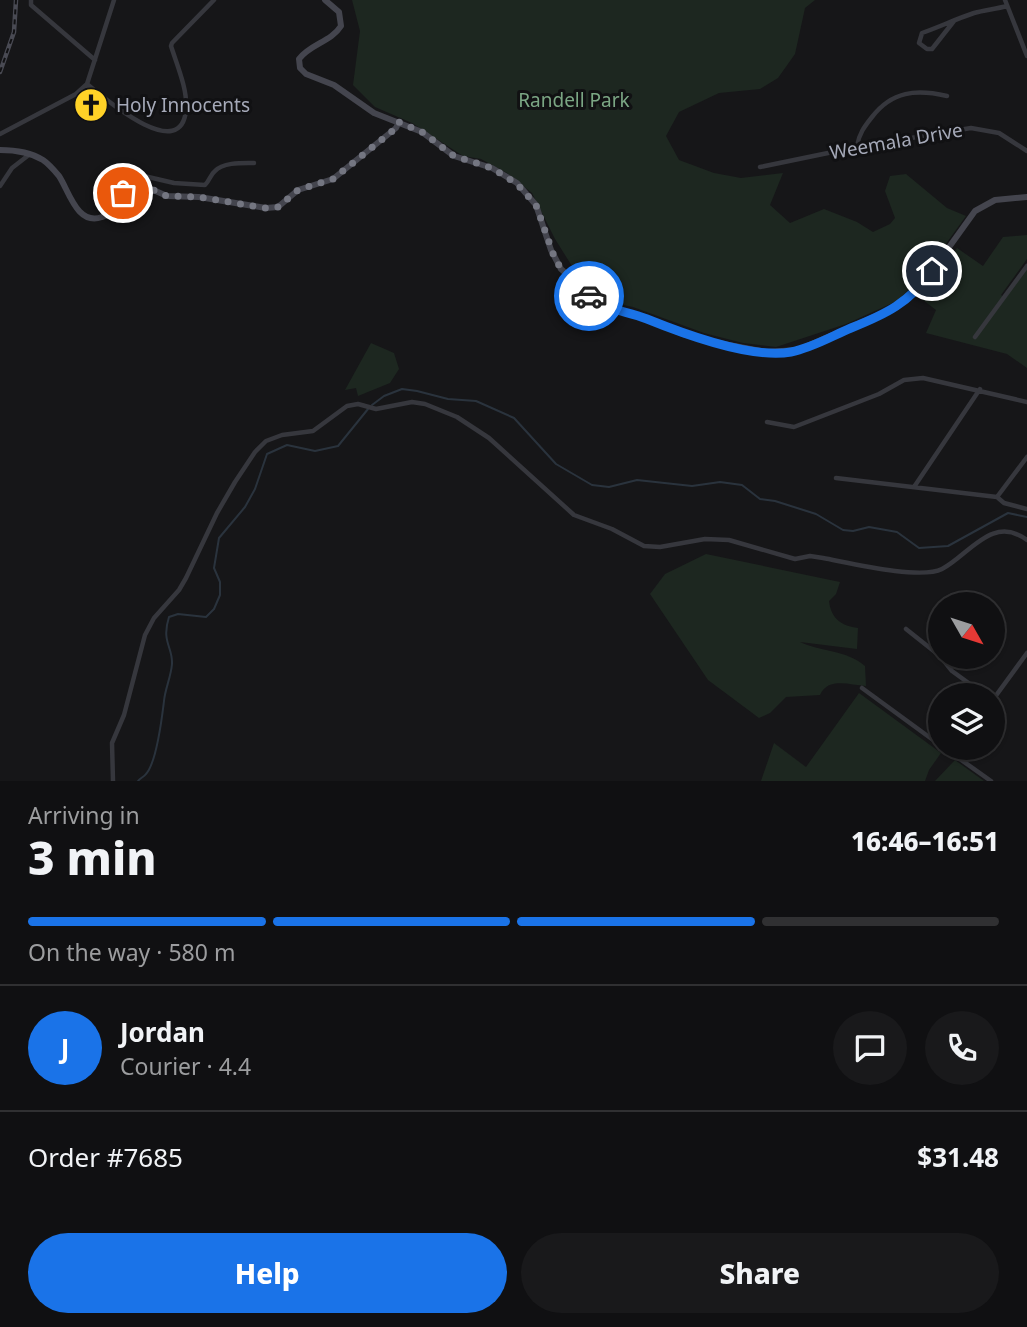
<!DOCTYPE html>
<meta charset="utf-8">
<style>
:root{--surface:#101012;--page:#19191b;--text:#f1f3f6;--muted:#9c9d9f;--line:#303032;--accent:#1a73e8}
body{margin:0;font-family:"Noto Sans",sans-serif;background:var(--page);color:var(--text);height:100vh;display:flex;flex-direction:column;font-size:26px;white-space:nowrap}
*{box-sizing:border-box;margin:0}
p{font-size:23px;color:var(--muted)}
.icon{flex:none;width:38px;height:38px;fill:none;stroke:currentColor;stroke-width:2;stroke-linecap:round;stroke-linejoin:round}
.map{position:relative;height:781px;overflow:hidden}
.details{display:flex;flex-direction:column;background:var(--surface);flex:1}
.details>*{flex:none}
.needle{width:46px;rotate:129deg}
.buttons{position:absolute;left:928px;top:592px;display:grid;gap:14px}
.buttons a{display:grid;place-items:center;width:77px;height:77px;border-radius:50%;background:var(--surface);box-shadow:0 2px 5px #0004,0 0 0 2px var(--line);font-size:35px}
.pin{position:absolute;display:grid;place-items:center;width:60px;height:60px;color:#fff;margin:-30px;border:4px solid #fff;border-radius:50%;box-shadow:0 2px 7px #0007}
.courier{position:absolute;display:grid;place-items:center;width:70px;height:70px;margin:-35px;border:5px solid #1a73e8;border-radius:50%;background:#fff;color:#222;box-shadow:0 2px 9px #0007}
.headline em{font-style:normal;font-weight:800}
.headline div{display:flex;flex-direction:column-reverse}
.headline{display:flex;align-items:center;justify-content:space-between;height:119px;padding:0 28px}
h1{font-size:46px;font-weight:800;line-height:52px}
.bar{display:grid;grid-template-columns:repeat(4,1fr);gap:10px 7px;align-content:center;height:84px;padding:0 28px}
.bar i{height:9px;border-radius:5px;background:var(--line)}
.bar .active{background:var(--accent)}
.bar p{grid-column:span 4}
.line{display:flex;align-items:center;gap:18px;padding:0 28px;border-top:2px solid var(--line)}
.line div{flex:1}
.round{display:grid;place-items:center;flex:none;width:74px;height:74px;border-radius:37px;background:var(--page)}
.button{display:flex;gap:14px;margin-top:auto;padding:14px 28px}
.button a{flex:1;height:80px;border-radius:42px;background:var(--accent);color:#fff;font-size:28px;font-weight:800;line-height:80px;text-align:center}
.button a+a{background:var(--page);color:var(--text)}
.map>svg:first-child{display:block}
.green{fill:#1d2720}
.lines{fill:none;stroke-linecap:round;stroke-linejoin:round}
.stream{stroke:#2a333d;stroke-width:2}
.minor{stroke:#36373d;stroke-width:4.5}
.secondary{stroke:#44454e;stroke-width:6}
.rail-casing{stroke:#494a53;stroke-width:4.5}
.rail{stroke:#111113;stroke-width:2;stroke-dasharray:5;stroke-linecap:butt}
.done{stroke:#747681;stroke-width:7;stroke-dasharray:0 12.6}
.route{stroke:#1a73e8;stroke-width:9}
.labels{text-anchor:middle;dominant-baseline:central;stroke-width:6;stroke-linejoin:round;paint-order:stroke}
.park-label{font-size:19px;fill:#7ba684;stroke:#111113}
.poi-label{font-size:19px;fill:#a6aab9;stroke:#111113;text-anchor:start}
.street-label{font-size:19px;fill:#a6aab9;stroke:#111113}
</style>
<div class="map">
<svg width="1027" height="781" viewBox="0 0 1027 781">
<rect width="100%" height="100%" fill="#161618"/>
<path class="green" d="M 352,0 L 815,0 L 805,8 L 795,54 L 778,78 L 760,89 L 719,93 L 679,112 L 666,136 L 679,160 L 714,173 L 741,178 L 783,173 L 770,205 L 790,223 L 824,209 L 857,222 L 873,232 L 890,224 L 895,218 L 885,191 L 890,176 L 906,174 L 947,208 L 966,216 L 922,277 L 897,301 L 846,324 L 776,347 L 743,343 L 704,333 L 633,307 L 592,298 L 555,239 L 532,193 L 507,173 L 481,159 L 463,156 L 412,123 L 375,107 L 353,85 L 360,31 Z
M 1027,235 L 1027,259 L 1001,295 L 1005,298 L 1027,269 L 1027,368 L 1007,354 L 926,333 L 936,310 L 919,297 L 957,248 L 983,266 L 1003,237 Z
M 371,343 L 394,353 L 399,369 L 390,383 L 358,396 L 356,388 L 345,390 Z
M 706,554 L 840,582 L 836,594 L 829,601 C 831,619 842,626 858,628 L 857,649 L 800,642 C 821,652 847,650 865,666 L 866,686 C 849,685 828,677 820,695 L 786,697 L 770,713 L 759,718 L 708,680 L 650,594 L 665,574 Z
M 859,693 L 941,753 L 929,770 L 925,781 L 761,781 L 774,743 L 806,767 Z
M 955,760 L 984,781 L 935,781 Z"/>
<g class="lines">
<path class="stream" d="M 372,405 L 384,396 L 402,389 L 417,391 L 448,399 L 476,401 L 514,418 L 556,464 L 592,485 L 609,487 L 637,480 L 692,486 L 720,482 L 742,485 L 760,499 L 775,501 L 816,514 L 843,530 L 853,531 L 869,527 L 897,532 L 919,548 L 948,546 L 1008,513 L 1027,517
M 138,781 C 140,778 144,777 146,774 C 157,762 162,717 164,701 C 165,689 171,677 172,664 C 173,647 161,642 169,617 L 178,614 L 206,617 L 214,609 L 220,595 L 220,582 L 214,568 L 219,538 L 245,507 L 255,489 L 267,454 L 287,445 L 315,451 L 338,446 L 368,409"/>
<path class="minor" d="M 31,0 L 31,5 L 95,60
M 1005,0 L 1027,56
M 954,21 L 932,49 L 927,49 L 919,43 L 922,33 C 939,27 956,19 974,13 C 985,10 996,9 1007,6
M 87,84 C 103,97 181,165 186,110 C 188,90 177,65 171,46 L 172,43 L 214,0
M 0,134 L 76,94 L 87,84 L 114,0
M 857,146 C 859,134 864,127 872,117 C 892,91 916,89 947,96
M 760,167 L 857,147 L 971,128 L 999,133 L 1027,151
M 136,182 L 144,176 L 174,183 L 205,185 C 210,180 210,175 215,171 C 223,162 243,163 254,163
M 0,186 L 12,168 L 30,154
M 975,337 L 1027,266
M 767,422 L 794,427 L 879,394 L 904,380 L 923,378 L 1027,402
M 836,478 L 997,497
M 914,487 L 980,389
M 997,497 L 1027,457
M 997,497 L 1004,503 L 1027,509
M 906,629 L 940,656
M 940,656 L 952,671 L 985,695
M 862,688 L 940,745
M 992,701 L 1027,653
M 943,747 L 991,781
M 113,781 L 112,743 L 124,715 L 145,635 L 154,618 L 179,590 L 186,578 L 217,513 L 235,482 L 255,452 L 266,441 L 282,435 L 313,431 L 347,406 L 358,404 L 376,409 L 412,402 L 425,404 L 457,417 L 489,438 L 574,515 L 612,529 L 644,546 L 660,547 L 705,539 L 729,540 L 795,559 L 810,556 L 823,558 C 850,563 920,580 942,569 C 969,555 992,514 1027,540"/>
<path class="secondary" d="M 325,0 L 339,12 L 341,26 C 331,42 310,44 299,59 L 300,68 L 306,74 L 334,85 L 374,113 L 422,132 L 454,156 L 492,168 L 517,183 L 536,205 L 551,250 L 561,269 L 602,306 L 642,317 L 683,334 L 713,342 L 766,352 L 798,350 L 897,307 L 919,289 L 975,211 L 995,200 L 1027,197
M 0,150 C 14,150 30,152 43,160 C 49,164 54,170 59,176 C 69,191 77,226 102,217 C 120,212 119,188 135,182 L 167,196 L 199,197 L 266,208 L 278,207 L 298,190 L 333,179 L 396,128 L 399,122"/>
<g class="rail-casing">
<path id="rail" d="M 0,72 L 14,32 L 16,0"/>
</g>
<use href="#rail" class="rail"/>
</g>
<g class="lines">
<path class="done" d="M 123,193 L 127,186 L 135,182 L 167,196 L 199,197 L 265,208 L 278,207 L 298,190 L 333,179 L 396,128 L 399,122 L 422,132 L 454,156 L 492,168 L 517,184 L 536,205 L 556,262 L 589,296"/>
<path class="route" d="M 589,296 C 610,312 624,310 647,319 C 684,334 752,359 791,352 C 812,348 832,336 851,328 C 886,314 909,303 932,271"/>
</g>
<defs>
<g id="church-disc" transform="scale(1.75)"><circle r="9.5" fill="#ffd227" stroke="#111113"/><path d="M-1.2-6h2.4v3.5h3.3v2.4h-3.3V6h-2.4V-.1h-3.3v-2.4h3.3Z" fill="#111"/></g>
</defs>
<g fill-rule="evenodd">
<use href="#church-disc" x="91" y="105"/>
</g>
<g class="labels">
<g class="park-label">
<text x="574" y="100">Randell Park</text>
</g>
<g class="poi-label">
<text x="116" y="105">Holy Innocents</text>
</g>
<g class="street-label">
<text transform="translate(896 141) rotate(-10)">Weemala Drive</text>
</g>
</g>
</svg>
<div class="buttons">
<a><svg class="needle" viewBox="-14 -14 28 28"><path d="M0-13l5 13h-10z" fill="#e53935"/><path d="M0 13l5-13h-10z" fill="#9c9d9f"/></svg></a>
<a><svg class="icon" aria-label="layers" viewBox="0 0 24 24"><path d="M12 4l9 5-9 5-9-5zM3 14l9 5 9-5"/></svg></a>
</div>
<div class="pin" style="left:123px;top:193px;background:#ea580c"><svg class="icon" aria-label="bag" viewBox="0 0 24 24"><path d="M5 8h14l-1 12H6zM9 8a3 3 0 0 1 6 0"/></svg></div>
<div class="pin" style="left:932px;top:271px;background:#1f2937"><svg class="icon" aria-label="home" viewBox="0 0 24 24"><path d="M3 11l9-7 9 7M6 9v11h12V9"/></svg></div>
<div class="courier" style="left:589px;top:296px"><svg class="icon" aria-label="car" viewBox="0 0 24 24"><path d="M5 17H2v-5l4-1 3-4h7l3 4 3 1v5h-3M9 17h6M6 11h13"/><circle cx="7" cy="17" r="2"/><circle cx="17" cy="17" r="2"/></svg></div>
</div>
<section class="details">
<div class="headline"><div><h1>3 min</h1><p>Arriving in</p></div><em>16:46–16:51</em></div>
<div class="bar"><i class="active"></i><i class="active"></i><i class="active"></i><i></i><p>On the way · 580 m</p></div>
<div class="line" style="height:126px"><b class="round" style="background:var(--accent);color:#fff">J</b><div><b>Jordan</b><p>Courier · 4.4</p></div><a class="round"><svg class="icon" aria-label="chat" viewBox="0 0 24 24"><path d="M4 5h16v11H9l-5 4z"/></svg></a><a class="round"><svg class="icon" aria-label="phone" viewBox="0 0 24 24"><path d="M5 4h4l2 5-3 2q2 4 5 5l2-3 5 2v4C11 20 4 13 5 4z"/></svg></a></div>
<div class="line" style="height:91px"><div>Order #7685</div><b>$31.48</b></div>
<div class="button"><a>Help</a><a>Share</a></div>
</section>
